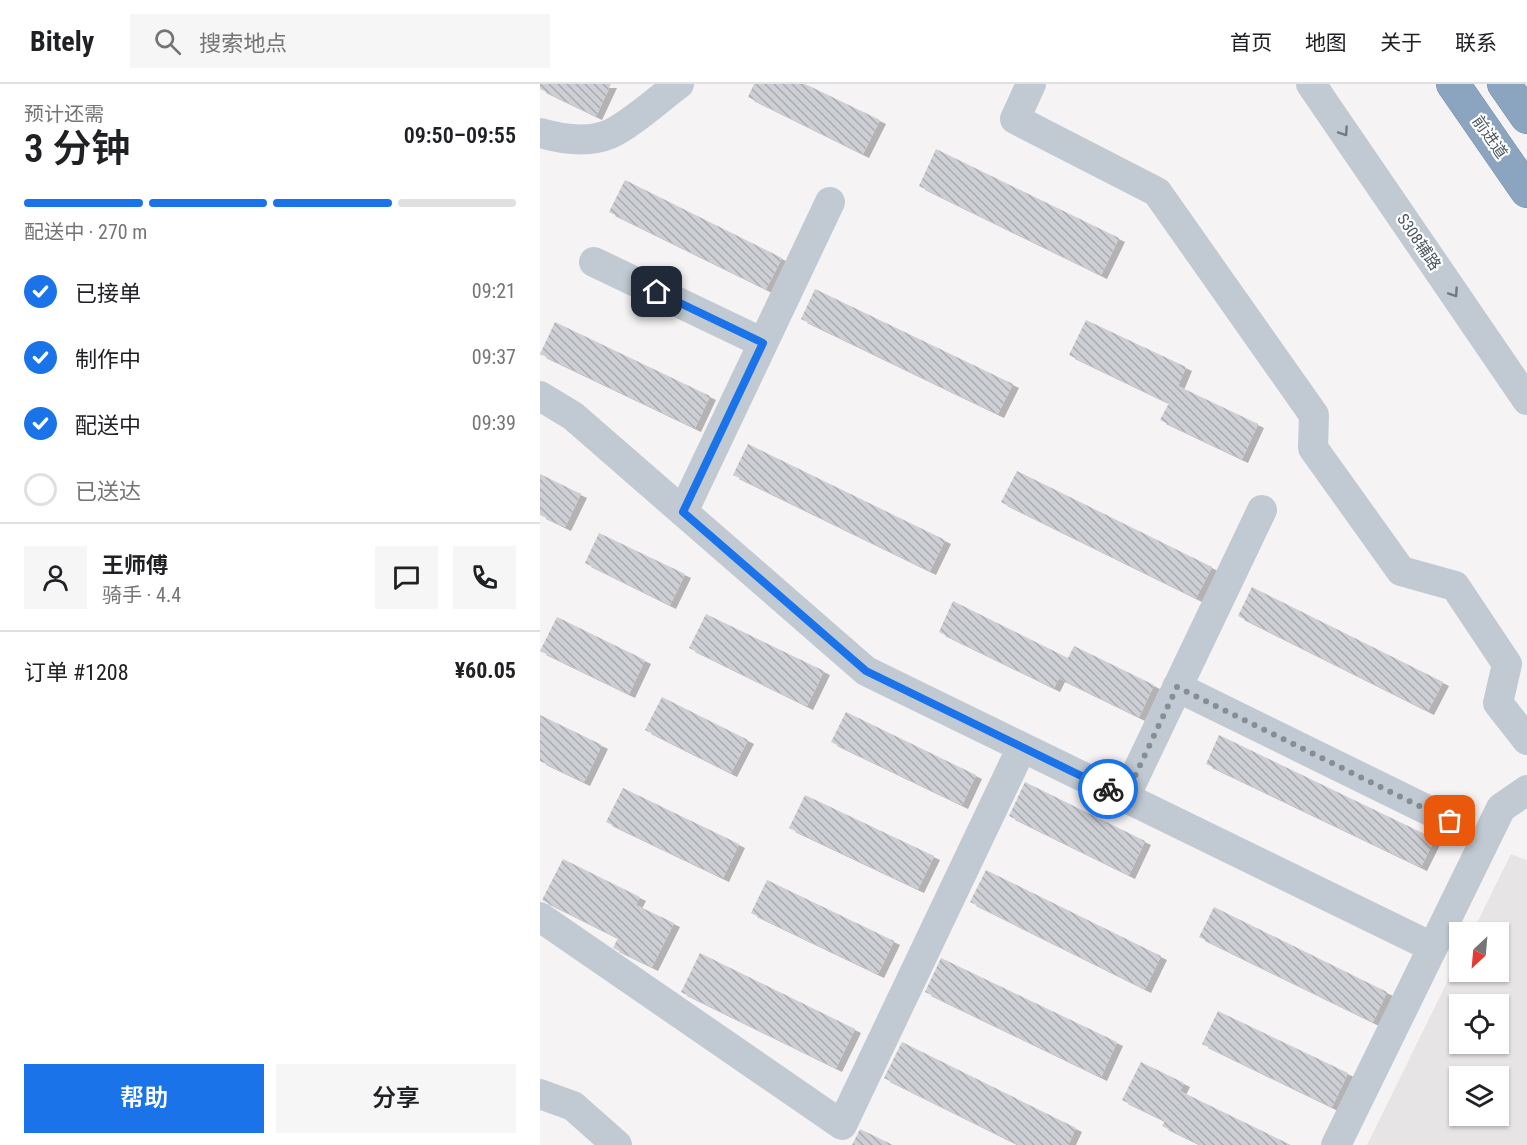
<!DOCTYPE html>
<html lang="zh">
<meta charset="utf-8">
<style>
:root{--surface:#fff;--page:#f6f6f6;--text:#202124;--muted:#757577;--line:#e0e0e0;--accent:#1a73e8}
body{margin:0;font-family:"Roboto Condensed","Noto Sans SC",sans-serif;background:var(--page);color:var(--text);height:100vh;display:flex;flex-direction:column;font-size:22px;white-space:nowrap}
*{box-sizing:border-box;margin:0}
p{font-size:20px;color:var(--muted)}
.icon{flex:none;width:33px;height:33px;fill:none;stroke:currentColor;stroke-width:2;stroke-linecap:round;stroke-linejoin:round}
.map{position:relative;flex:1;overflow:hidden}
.sheet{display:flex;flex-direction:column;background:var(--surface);width:540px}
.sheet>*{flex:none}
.needle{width:39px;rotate:206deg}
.fabs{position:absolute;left:909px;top:838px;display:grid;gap:12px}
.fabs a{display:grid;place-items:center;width:60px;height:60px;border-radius:0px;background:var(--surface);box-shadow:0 2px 4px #0004;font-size:30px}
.pin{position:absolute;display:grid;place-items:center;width:51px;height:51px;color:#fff;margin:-26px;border-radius:12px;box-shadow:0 3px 9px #0006}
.courier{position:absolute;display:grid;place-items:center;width:60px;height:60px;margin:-30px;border:4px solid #1a73e8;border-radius:50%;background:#fff;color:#222;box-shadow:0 2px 8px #0007}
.overview em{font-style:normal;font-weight:600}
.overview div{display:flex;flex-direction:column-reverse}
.overview{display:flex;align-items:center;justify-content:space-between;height:102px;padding:0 24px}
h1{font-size:39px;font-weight:600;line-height:45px}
.bar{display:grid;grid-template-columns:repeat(4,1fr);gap:9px 6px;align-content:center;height:72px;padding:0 24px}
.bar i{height:8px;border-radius:4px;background:var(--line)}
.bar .active{background:var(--accent)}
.bar p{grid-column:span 4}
.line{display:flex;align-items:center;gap:15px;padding:0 24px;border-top:2px solid var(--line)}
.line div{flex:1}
.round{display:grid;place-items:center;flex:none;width:63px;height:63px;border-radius:0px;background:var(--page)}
ol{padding:0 24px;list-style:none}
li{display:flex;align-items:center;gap:18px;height:66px}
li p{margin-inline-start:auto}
li .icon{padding:6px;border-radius:50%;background:var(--accent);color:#fff;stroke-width:4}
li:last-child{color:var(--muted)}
li i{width:33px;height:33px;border:3px solid var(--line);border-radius:50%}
.action{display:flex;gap:12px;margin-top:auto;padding:12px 24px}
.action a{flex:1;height:69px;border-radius:0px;background:var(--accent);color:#fff;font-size:24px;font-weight:600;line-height:69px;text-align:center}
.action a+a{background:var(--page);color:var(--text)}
header{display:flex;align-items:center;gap:36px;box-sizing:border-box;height:84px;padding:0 30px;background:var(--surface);border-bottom:2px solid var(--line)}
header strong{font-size:28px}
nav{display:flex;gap:33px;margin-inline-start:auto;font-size:21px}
.search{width:420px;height:54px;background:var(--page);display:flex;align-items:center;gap:15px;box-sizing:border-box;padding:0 21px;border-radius:0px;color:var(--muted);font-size:22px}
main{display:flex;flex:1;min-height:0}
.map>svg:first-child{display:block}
.education{fill:#e6e4e5;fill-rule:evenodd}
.building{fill:url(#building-back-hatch);filter:url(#shadow)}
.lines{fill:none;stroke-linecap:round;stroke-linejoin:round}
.highway-casing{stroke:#7690ad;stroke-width:34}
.minor{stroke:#c1cad2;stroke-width:30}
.highway{stroke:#8ba5c1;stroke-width:33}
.oneway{stroke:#6e7983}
.done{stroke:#868d94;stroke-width:6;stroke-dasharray:0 10.8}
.route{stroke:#1a73e8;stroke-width:8}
.labels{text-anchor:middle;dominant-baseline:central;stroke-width:4.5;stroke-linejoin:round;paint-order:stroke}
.street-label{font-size:16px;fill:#4a5661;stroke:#fff}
</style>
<header>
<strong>Bitely</strong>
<div class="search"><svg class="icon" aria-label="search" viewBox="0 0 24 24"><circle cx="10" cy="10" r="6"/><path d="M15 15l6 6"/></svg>搜索地点</div>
<nav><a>首页</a><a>地图</a><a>关于</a><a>联系</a></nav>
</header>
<main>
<section class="sheet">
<div class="overview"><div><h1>3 分钟</h1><p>预计还需</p></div><em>09:50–09:55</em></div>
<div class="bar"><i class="active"></i><i class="active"></i><i class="active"></i><i></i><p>配送中 · 270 m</p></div>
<ol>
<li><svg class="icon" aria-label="check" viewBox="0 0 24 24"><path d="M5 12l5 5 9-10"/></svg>已接单<p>09:21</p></li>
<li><svg class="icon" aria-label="check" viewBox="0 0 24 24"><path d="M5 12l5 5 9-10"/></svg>制作中<p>09:37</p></li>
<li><svg class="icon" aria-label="check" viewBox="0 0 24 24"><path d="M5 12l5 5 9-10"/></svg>配送中<p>09:39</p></li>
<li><i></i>已送达</li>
</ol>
<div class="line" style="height:108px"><a class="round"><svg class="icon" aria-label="person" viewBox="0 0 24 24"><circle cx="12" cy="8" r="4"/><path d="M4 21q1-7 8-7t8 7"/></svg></a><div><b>王师傅</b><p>骑手 · 4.4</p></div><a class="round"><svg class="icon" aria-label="chat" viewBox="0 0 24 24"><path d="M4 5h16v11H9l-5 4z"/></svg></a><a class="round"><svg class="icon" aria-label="phone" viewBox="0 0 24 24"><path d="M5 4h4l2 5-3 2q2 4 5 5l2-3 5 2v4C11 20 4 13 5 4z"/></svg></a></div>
<div class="line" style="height:78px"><div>订单 #1208</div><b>¥60.05</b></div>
<div class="action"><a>帮助</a><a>分享</a></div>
</section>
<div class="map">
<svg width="987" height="1061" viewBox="0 0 987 1061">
<defs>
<pattern id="building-back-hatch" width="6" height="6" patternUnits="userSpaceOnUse" patternTransform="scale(1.5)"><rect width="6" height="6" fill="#cdcfd5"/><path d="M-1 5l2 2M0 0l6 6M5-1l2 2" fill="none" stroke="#a8abb0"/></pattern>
<filter id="shadow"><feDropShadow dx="6" dy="4" stdDeviation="0" flood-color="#0004"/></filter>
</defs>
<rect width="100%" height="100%" fill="#f5f3f3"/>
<path class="education" d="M 971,770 L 987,776 L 987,1061 L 827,1061 L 919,874 L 920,888 L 958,888 L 958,849 L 932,849 ZM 920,921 L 958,921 L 958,960 L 920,960 ZM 920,993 L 958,993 L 958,1032 L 920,1032 Z"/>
<path class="building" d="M 0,0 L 71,0 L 56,32 L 0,5 Z
M 214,0 L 265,0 L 340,36 L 323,70 L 208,13 Z
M 396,65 L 579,154 L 561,191 L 379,102 Z
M 85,96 L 242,174 L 226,205 L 69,128 Z
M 275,205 L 473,300 L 458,330 L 261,235 Z
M 546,236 L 646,283 L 638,302 L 718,340 L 702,375 L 620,336 L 629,319 L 529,271 Z
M 15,238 L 170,312 L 155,344 L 0,270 Z
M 208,360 L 405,456 L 390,487 L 193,391 Z
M 477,387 L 672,483 L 656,514 L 461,418 Z
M 0,390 L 41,410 L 25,443 L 0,431 Z
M 59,449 L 145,490 L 130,521 L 45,479 Z
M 712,503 L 903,598 L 888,627 L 698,532 Z
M 413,517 L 528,574 L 534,562 L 614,601 L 599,633 L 519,594 L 514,604 L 399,548 Z
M 166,530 L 284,587 L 267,622 L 149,564 Z
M 17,533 L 105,576 L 89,610 L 0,567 Z
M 122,613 L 208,656 L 191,689 L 105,646 Z
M 306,628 L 436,691 L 422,721 L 291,658 Z
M 0,631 L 62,661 L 44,698 L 0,677 Z
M 679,651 L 895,755 L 881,783 L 666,680 Z
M 485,698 L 605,757 L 589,791 L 469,732 Z
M 83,704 L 199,760 L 183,794 L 66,738 Z
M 265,711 L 394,772 L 378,805 L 249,744 Z
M 23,775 L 100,813 L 96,821 L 134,839 L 112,883 L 73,864 L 78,854 L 2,816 Z
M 446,786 L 621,872 L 605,905 L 430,818 Z
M 227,796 L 354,857 L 338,890 L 211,829 Z
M 674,823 L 847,908 L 833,938 L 659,853 Z
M 160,869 L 315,945 L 296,984 L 141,908 Z
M 401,874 L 577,958 L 561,993 L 385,908 Z
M 678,927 L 808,989 L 792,1023 L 662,960 Z
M 362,958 L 536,1044 L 528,1061 L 479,1061 L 344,994 Z
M 601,978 L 644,999 L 640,1007 L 751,1061 L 661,1061 L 622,1042 L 625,1037 L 582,1016 Z
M 320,1045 L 353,1061 L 312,1061 Z"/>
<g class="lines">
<g class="highway-casing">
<path id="highway" d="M 913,0 L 987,107
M 964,0 L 987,33"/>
</g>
<path class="minor" d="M 491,0 L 475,35 L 617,108 L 774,331 L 773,364 L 861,487 L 915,502 L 967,580 L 958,619 L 987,656
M 771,0 L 987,316
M 0,49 C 21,55 49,59 70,50 C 90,41 120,14 139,0
M 54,178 L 223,259
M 0,312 L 33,332 L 326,587 L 892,863
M 143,428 L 290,118
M 637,603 L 910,737
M 585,713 L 722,426
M 0,833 L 302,1041 L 482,663
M 0,1010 L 33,1022 L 77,1061
M 796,1061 L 961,724 L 987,706"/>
<use href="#highway" class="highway"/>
</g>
<defs><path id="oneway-chevron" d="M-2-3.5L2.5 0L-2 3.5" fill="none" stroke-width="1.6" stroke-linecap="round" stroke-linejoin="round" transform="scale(1.5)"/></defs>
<g class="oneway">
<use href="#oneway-chevron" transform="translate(804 48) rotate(56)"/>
<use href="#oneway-chevron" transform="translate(914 209) rotate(56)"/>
</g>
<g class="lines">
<path class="done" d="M 568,705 L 585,713 L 637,603 L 910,737"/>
<path class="route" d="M 117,208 L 223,259 L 143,428 L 326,587 L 568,705"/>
</g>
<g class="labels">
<g class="street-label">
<text transform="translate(950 53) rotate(55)">前进道</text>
<text transform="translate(879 158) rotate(56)">S308辅路</text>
</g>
</g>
</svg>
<div class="fabs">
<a><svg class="needle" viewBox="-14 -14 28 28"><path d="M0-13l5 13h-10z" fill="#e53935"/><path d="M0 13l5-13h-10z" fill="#757577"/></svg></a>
<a><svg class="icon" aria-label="locate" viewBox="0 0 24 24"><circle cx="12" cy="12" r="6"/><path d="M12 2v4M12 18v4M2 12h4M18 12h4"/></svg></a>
<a><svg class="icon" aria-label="layers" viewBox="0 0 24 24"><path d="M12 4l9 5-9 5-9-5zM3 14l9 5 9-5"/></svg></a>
</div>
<div class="pin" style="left:910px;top:737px;background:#ea580c"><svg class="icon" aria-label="bag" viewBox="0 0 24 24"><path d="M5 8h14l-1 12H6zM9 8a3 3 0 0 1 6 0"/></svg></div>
<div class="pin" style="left:117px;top:208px;background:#1f2937"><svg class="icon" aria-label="home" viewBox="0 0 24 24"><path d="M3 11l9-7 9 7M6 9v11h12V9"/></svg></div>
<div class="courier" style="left:568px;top:705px"><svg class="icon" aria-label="bike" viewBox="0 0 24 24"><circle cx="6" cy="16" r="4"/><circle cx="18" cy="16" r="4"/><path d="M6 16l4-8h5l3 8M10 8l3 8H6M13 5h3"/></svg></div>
</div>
</main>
